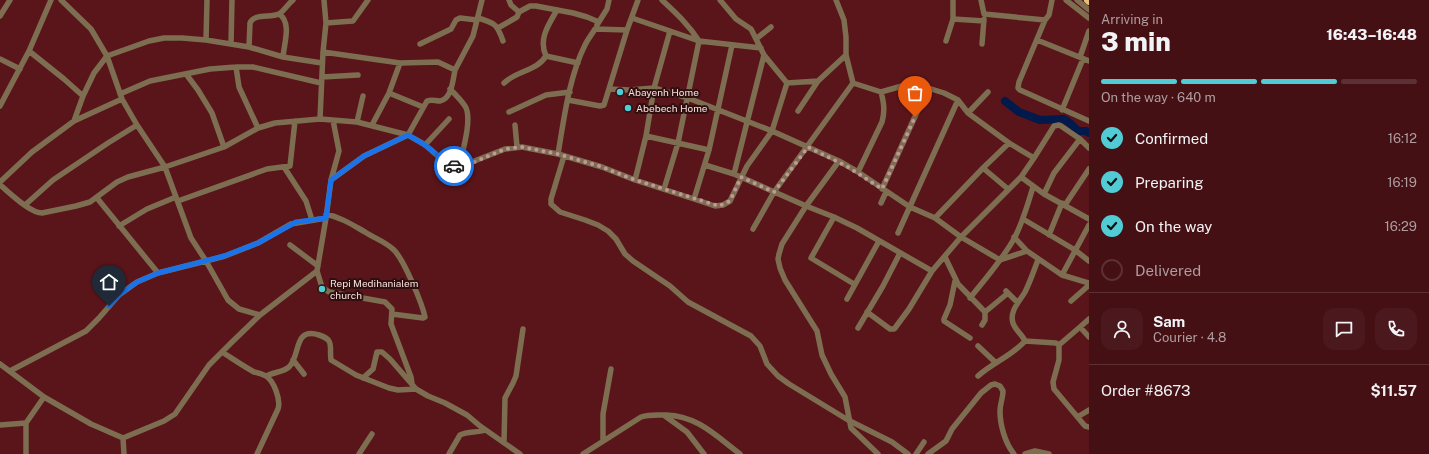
<!DOCTYPE html>
<meta charset="utf-8">
<style>
:root{--surface:#441014;--page:#4b191d;--text:#f1f3f6;--muted:#af9da0;--line:#5c3034;--accent:#51ccd5}
body{margin:0;font-family:"Public Sans",sans-serif;background:var(--page);color:var(--text);height:100vh;display:flex;flex-direction:column;font-size:15px;white-space:nowrap}
*{box-sizing:border-box;margin:0}
p{font-size:13px;color:var(--muted)}
.icon{flex:none;width:22px;height:22px;fill:none;stroke:currentColor;stroke-width:2;stroke-linecap:round;stroke-linejoin:round}
.map{position:relative;flex:1;overflow:hidden}
.drawer{display:flex;flex-direction:column;background:var(--surface);width:340px}
.drawer>*{flex:none}
.pin{position:absolute;display:grid;place-items:center;width:34px;height:34px;color:#fff;margin:-41px -17px;border-radius:50% 50% 50% 0;rotate:-45deg;box-shadow:0 0 4px #0007}
.pin .icon{rotate:45deg}
.courier{position:absolute;display:grid;place-items:center;width:40px;height:40px;margin:-20px;border:3px solid #1a73e8;border-radius:50%;background:#fff;color:#222;box-shadow:0 1px 5px #0007}
.headline em{font-style:normal;font-weight:800}
.headline div{display:flex;flex-direction:column-reverse}
.headline{display:flex;align-items:center;justify-content:space-between;height:68px;padding:0 12px}
h1{font-size:26px;font-weight:800;line-height:30px}
.bar{display:grid;grid-template-columns:repeat(4,1fr);gap:6px 4px;align-content:center;height:48px;padding:0 12px}
.bar i{height:5px;border-radius:3px;background:var(--line)}
.bar .selected{background:var(--accent)}
.bar p{grid-column:span 4}
.line{display:flex;align-items:center;gap:10px;padding:0 12px;border-top:1px solid var(--line)}
.line div{flex:1}
.round{display:grid;place-items:center;flex:none;width:42px;height:42px;border-radius:12px;background:var(--page)}
ol{padding:0 12px;list-style:none}
li{display:flex;align-items:center;gap:12px;height:44px}
li p{margin-inline-start:auto}
li .icon{padding:4px;border-radius:50%;background:var(--accent);color:#111;stroke-width:4}
li:last-child{color:var(--muted)}
li i{width:22px;height:22px;border:2px solid var(--line);border-radius:50%}
main{display:flex;flex:1;min-height:0}
.map>svg:first-child{display:block}
.lines{fill:none;stroke-linecap:round;stroke-linejoin:round}
.river{stroke:#02194b;stroke-width:8}
.minor{stroke:#7d6e52;stroke-width:5.5}
.highway{stroke:#e6c079;stroke-width:8}
.done{stroke:#c19899;stroke-width:4;stroke-dasharray:0 7.2}
.route{stroke:#1a73e8;stroke-width:5}
.poi-dot{fill:#51ccd5;stroke:#2d0f0f;stroke-width:1.5}
.labels{text-anchor:middle;dominant-baseline:central;stroke-width:4;stroke-linejoin:round;paint-order:stroke}
.poi-label{font-size:10px;fill:#f9dfdd;stroke:#2d0f0f;text-anchor:start}
</style>
<main>
<div class="map">
<svg width="1089" height="454" viewBox="0 0 1089 454">
<rect width="100%" height="100%" fill="#5a151a"/>
<g class="lines">
<path class="river" d="M 1005,101 L 1019,112 L 1040,120 L 1064,119 L 1071,124 L 1078,131 L 1086,131 L 1089,133"/>
<path class="minor" d="M 509,0 L 511,5 L 519,12
M 662,0 C 676,13 689,25 699,41 L 678,143 L 664,189
M 720,0 L 736,19 L 751,29 L 764,55 L 787,83
M 981,0 L 984,14 L 1045,20
M 1052,0 L 1049,15 L 1045,20 L 1019,82 L 1018,88 L 1020,90 L 1089,121
M 1066,0 L 1089,18
M 1077,0 L 1089,10
M 279,14 C 292,22 284,44 283,57
M 0,16 L 10,0
M 478,18 C 495,23 497,24 503,41
M 632,18 L 670,31
M 953,19 L 984,21
M 326,23 L 353,21 L 368,0
M 597,25 L 607,9 L 609,0
M 498,28 L 517,17 L 519,12 L 530,6 L 536,6 L 573,13 L 587,17 L 599,22
M 756,39 L 771,27
M 206,40 L 207,0
M 1037,40 L 1089,61
M 946,41 L 953,19 L 953,0
M 231,44 L 232,0
M 420,44 L 451,29 L 456,20 L 460,18 L 477,20
M 982,44 L 984,19
M 249,47 L 250,23 C 254,13 270,18 279,14 C 284,11 288,4 293,0
M 29,51 L 64,79 L 83,96
M 323,52 L 400,63 L 438,62 L 455,70 L 473,36 L 482,0
M 546,56 C 538,39 549,24 557,10
M 1080,57 L 1089,31
M 0,59 L 20,69
M 236,67 L 239,87 L 258,128
M 186,74 L 198,90 L 212,113 L 224,147
M 322,77 L 358,75
M 504,83 C 516,71 537,71 546,56 L 578,63
M 853,83 L 881,92 L 902,86 L 928,88 L 944,93 L 958,100 L 968,113 L 1009,143 L 1034,158
M 609,89 L 629,90 L 654,88 L 688,98 L 772,131 L 839,161 L 858,172 L 910,207 L 935,218 L 961,237 L 1000,260 L 1027,251 L 1062,275 L 1089,283
M 389,93 L 423,107
M 120,94 L 150,81 L 210,69 L 236,67 L 253,67 L 321,83
M 568,100 L 600,106 L 604,105 L 627,30 L 638,0
M 0,106 L 29,51 L 51,0
M 1062,110 L 1083,59
M 798,111 L 818,81
M 509,112 L 546,95 L 570,92
M 968,113 L 988,92
M 320,119 L 323,52 L 326,23 L 324,0
M 333,120 L 339,151 L 331,180 L 364,156 L 408,135 C 414,139 420,141 425,145 C 436,153 445,166 459,167 C 462,153 473,118 465,106 C 461,100 455,94 450,89
M 74,121 L 83,96 L 94,73 L 107,56 L 149,41 L 164,38 L 182,38 L 206,40 L 249,47 L 283,57 L 322,63
M 357,122 L 363,96
M 372,125 L 389,93 L 400,63
M 515,125 L 517,147
M 646,136 L 709,150
M 425,145 L 449,119
M 558,154 C 564,119 569,77 585,45 C 588,39 592,34 595,29 L 627,30
M 564,156 L 551,199 L 551,204 L 560,212 L 585,220 L 598,225 L 608,231 L 616,239 L 625,254 L 633,261 L 670,286 L 688,302 L 751,336 L 760,346 L 767,364 L 778,376 L 789,384 L 848,420 L 892,442 L 908,454
M 839,161 L 806,206 L 782,244 L 779,254 L 778,259 L 780,268 L 785,280 L 817,331 L 822,355 L 831,374 L 845,397 L 851,428 L 878,454
M 705,165 L 734,174 L 806,206 L 834,217 L 857,228 L 932,271
M 284,167 L 306,201 L 312,220
M 459,167 L 505,149 L 522,147 L 558,154 L 602,167 L 635,180 L 694,199 L 709,150 L 732,45
M 983,168 L 1008,189
M 858,172 L 882,122 C 885,111 884,103 881,92
M 734,174 L 764,55
M 1021,177 L 1044,194 L 1089,219
M 635,180 L 646,136 L 654,88 L 670,31 L 699,41 L 761,48
M 0,182 L 32,152 L 74,121 L 122,99
M 0,185 C 10,193 30,213 42,213 L 76,206 L 90,202 L 117,182 L 128,177 L 165,167 L 224,147 L 258,128 L 275,123 L 320,119 L 357,122 L 408,135 L 427,101 C 432,99 435,101 440,101 C 452,99 453,79 455,70
M 882,189 L 928,88
M 1044,194 L 1054,173 L 1080,139
M 97,198 L 158,273
M 694,199 L 715,206 L 723,205 L 730,201 L 747,166 L 772,131 L 787,83 L 818,81 L 846,55
M 178,201 L 267,169 L 290,166 L 295,121
M 881,203 L 886,192
M 25,205 L 53,180 L 108,143 L 137,125
M 1065,205 L 1089,169
M 326,214 C 342,218 351,224 365,232 C 374,238 386,242 394,250 C 404,260 422,303 425,317 L 423,318 L 392,314
M 834,217 L 811,258 L 854,284
M 935,218 L 983,168 L 1009,143
M 1023,219 L 1075,250 L 1089,261
M 119,226 L 147,209 L 176,197
M 753,229 L 774,192 L 853,83 L 846,55 L 846,37 L 844,20 L 836,0
M 898,233 L 958,100
M 1049,235 L 1062,203
M 1014,237 L 1027,251
M 290,245 L 318,266
M 945,257 L 958,284 L 985,312 L 985,320 L 982,325
M 317,271 L 322,287 L 329,292 L 385,302 L 392,309 L 391,324 L 411,377 L 412,384
M 1062,275 L 1089,225
M 955,281 L 950,305 L 944,319 L 944,321 L 970,338
M 1006,291 L 1017,302
M 970,298 C 986,278 1003,259 1015,237 C 1023,221 1028,204 1033,187
M 847,299 L 879,241
M 1071,301 L 1089,285
M 867,312 L 890,329 L 894,329 L 895,328 L 909,309 L 932,271 L 961,237 L 1021,177 L 1034,158 L 1054,126 L 1059,125 L 1061,126 L 1080,139 L 1089,148
M 985,312 L 1008,293
M 260,315 L 239,309 L 228,300 L 206,261 L 225,256 L 258,243 L 291,224 L 326,218 L 331,180
M 1089,319 L 1080,327 L 1089,337
M 858,328 L 883,286 L 900,253
M 1025,341 L 1056,343 L 1059,345
M 1059,345 L 1059,360 L 1053,382 L 1054,389 L 1085,426 L 1089,427
M 1059,345 L 1080,327
M 978,346 L 995,362
M 222,352 C 233,359 243,366 254,372 C 258,373 262,374 266,376 C 274,381 281,400 278,409 L 257,454
M 293,360 L 304,374
M 0,364 L 44,397 L 91,424 L 123,438 L 164,421 L 175,414 L 209,365 L 232,342 L 260,315 L 317,271 L 326,218
M 10,371 L 86,331 L 99,318 L 119,295 L 137,282 L 158,273 L 206,261 L 191,238 L 165,167 L 137,125 L 122,99 L 107,56 L 91,29 L 61,0
M 267,376 C 273,372 284,372 289,367 C 301,355 293,327 319,335 C 335,340 329,347 331,360 L 356,375 L 389,388 L 398,390 L 416,389
M 978,376 C 992,363 1013,355 1025,341 C 1022,334 1015,330 1013,323 C 1009,311 1020,301 1025,292 C 1030,282 1034,270 1038,260
M 363,378 L 373,369 L 377,352 L 382,352 L 390,359 L 416,389 L 428,396 L 445,403 L 467,415 L 480,426 L 520,454
M 665,416 L 687,432 L 704,454
M 1079,416 L 1089,410
M 0,425 L 26,423
M 123,438 L 124,454
M 603,441 L 603,414 L 611,369
M 504,442 L 505,398 L 513,383 L 516,376 L 523,329
M 26,454 L 26,423 L 44,397
M 359,454 L 372,434
M 449,454 L 460,435 C 468,431 477,433 485,430
M 583,454 L 641,417 C 650,414 657,415 666,415 C 698,416 716,436 740,454
M 916,454 L 924,442
M 928,454 L 946,441 L 952,429 L 981,393 L 991,385 L 995,384 L 1000,386 L 1003,391 C 1003,398 1000,404 1000,411 C 1000,425 1005,443 1014,454
M 1025,454 L 1035,451 L 1049,454"/>
<path class="highway" d="M 1088,0 L 1089,1"/>
</g>
<g class="lines">
<path class="done" d="M 454,166 L 459,167 L 465,166 L 505,149 L 522,147 L 558,154 L 602,167 L 635,180 L 719,206 L 730,201 L 741,177 L 774,192 L 808,147 L 848,167 L 882,189 L 915,117"/>
<path class="route" d="M 109,306 L 119,295 L 137,282 L 158,273 L 224,256 L 258,243 L 296,222 L 326,218 L 331,180 L 364,156 L 408,135 L 425,145 L 446,162 L 454,166"/>
</g>
<g class="poi-dot">
<circle cx="620" cy="92" r="4"/>
<circle cx="628" cy="108" r="4"/>
<circle cx="322" cy="289" r="4"/>
</g>
<g class="labels">
<g class="poi-label">
<text x="628" y="92">Abayenh Home</text>
<text x="636" y="108">Abebech Home</text>
<text x="330" y="283">Repi Medihanialem<tspan x="330" dy="12">church</tspan></text>
</g>
</g>
</svg>
<div class="pin" style="left:915px;top:117px;background:#ea580c"><svg class="icon" aria-label="bag" viewBox="0 0 24 24"><path d="M5 8h14l-1 12H6zM9 8a3 3 0 0 1 6 0"/></svg></div>
<div class="pin" style="left:109px;top:306px;background:#1f2937"><svg class="icon" aria-label="home" viewBox="0 0 24 24"><path d="M3 11l9-7 9 7M6 9v11h12V9"/></svg></div>
<div class="courier" style="left:454px;top:166px"><svg class="icon" aria-label="car" viewBox="0 0 24 24"><path d="M5 17H2v-5l4-1 3-4h7l3 4 3 1v5h-3M9 17h6M6 11h13"/><circle cx="7" cy="17" r="2"/><circle cx="17" cy="17" r="2"/></svg></div>
</div>
<section class="drawer">
<div class="headline"><div><h1>3 min</h1><p>Arriving in</p></div><em>16:43–16:48</em></div>
<div class="bar"><i class="selected"></i><i class="selected"></i><i class="selected"></i><i></i><p>On the way · 640 m</p></div>
<ol>
<li><svg class="icon" aria-label="check" viewBox="0 0 24 24"><path d="M5 12l5 5 9-10"/></svg>Confirmed<p>16:12</p></li>
<li><svg class="icon" aria-label="check" viewBox="0 0 24 24"><path d="M5 12l5 5 9-10"/></svg>Preparing<p>16:19</p></li>
<li><svg class="icon" aria-label="check" viewBox="0 0 24 24"><path d="M5 12l5 5 9-10"/></svg>On the way<p>16:29</p></li>
<li><i></i>Delivered</li>
</ol>
<div class="line" style="height:72px"><a class="round"><svg class="icon" aria-label="person" viewBox="0 0 24 24"><circle cx="12" cy="8" r="4"/><path d="M4 21q1-7 8-7t8 7"/></svg></a><div><b>Sam</b><p>Courier · 4.8</p></div><a class="round"><svg class="icon" aria-label="chat" viewBox="0 0 24 24"><path d="M4 5h16v11H9l-5 4z"/></svg></a><a class="round"><svg class="icon" aria-label="phone" viewBox="0 0 24 24"><path d="M5 4h4l2 5-3 2q2 4 5 5l2-3 5 2v4C11 20 4 13 5 4z"/></svg></a></div>
<div class="line" style="height:52px"><div>Order #8673</div><b>$11.57</b></div>
</section>
</main>
